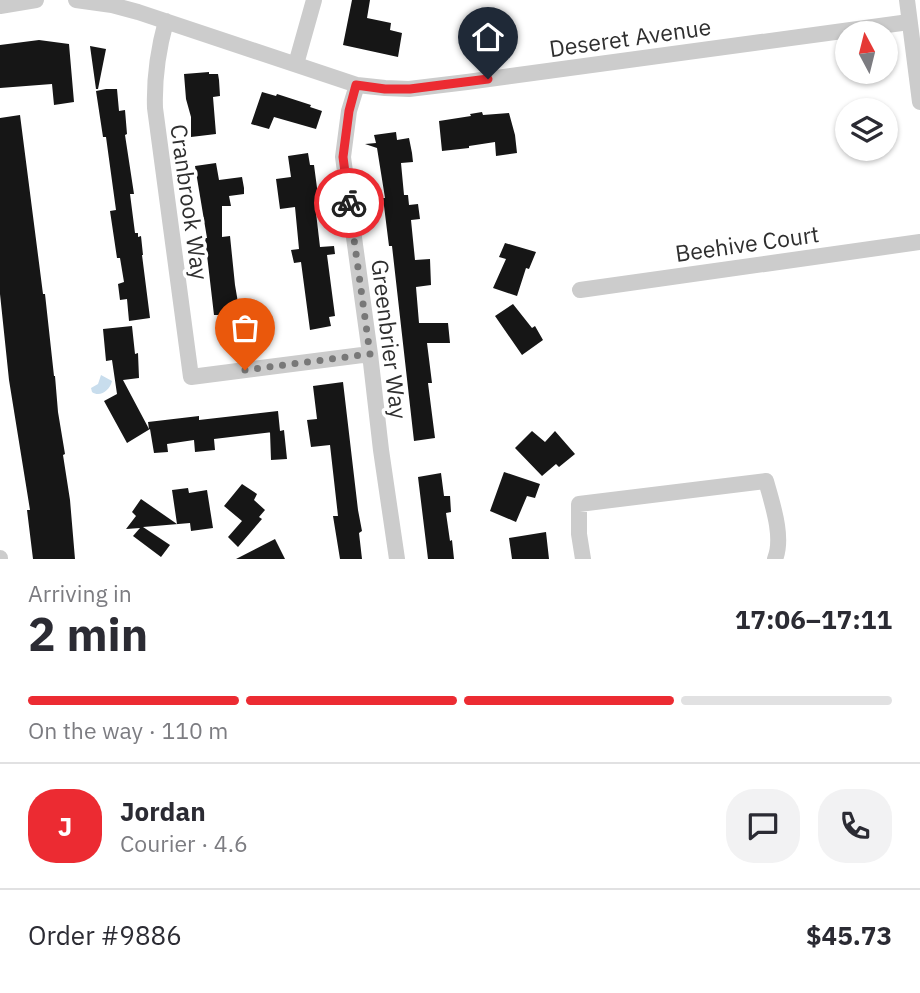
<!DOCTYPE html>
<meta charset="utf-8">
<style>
:root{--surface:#fff;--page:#f2f2f3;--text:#2b2b33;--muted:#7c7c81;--line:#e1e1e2;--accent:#ec2b32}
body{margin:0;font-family:"IBM Plex Sans",sans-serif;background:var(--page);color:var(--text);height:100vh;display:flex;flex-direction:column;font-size:26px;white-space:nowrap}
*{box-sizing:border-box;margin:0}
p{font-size:23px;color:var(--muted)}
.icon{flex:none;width:38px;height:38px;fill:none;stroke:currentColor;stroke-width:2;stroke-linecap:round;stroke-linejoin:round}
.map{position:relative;height:559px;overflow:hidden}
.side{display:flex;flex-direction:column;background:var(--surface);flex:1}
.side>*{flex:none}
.needle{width:46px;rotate:353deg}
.buttons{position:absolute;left:835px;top:21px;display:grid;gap:14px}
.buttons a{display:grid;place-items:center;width:63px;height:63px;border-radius:50%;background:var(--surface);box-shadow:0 2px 5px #0004;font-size:35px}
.pin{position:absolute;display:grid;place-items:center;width:60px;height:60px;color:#fff;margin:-72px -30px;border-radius:50% 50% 50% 0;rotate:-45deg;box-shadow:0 0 7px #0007}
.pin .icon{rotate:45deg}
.courier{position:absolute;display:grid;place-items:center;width:70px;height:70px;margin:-35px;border:5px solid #ec2b32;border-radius:50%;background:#fff;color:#222;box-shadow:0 2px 9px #0007}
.head em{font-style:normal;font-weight:800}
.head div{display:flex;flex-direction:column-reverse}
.head{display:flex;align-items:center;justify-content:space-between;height:119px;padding:0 28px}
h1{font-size:46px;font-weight:800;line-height:52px}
.bar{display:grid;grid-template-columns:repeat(4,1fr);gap:10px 7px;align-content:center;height:84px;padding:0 28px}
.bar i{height:9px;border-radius:5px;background:var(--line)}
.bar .on{background:var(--accent)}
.bar p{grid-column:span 4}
.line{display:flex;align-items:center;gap:18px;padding:0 28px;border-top:2px solid var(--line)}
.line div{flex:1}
.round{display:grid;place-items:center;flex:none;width:74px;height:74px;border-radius:28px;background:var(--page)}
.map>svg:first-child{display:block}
.water{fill:#c8dded}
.building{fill:#161616}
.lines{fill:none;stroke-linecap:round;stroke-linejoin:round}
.minor{stroke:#ccc;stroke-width:16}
.done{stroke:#787878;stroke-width:7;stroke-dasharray:0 12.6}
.route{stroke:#ec2b32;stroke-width:9}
.labels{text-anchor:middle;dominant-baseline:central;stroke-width:7;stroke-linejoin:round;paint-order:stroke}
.street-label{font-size:23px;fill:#2f2f2f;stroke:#fff}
</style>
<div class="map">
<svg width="920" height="559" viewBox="0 0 920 559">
<rect width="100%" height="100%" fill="#fff"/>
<path class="water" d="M 260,311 L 264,312 L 266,323 L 264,331 L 259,334 L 255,330 L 252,315 Z
M 101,375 L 112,381 C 110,390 100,398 92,392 L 91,388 L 98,384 Z"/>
<path class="building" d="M 352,0 L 370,0 L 367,18 L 391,23 L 390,30 L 402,33 L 398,57 L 343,45 Z
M 39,40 L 69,44 L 74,102 L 54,105 L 52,84 L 0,88 L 0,45 Z
M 90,46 L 106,49 L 98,89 L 96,89 Z
M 209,72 L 209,74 L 218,74 L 219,80 L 220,96 L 213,97 L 216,134 L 191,137 L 191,117 L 186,99 L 184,74 Z
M 106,89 L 117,89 L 119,111 L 125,110 L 127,134 L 125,135 L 134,194 L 130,194 L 135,233 L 138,233 L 138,237 L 141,236 L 143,255 L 142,255 L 150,318 L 129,321 L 127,299 L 120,300 L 118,284 L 124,282 L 120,258 L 117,258 L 110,211 L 116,210 L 106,137 L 103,137 L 96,91 Z
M 262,92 L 276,96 L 277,94 L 311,105 L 310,107 L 322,111 L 316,129 L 274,117 L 269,129 L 251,124 Z
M 482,112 L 483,115 L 509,113 L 515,135 L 517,153 L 496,156 L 495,142 L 469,146 L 469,148 L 442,151 L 439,121 L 471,116 L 470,114 Z
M 20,115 L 43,294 L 45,294 L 54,376 L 55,376 L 58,412 L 65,454 L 63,455 L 70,500 L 75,559 L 33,559 L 27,510 L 30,510 L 9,380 L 0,294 L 0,118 Z
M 396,132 L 397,140 L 409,138 L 412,153 L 413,162 L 401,163 L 404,195 L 408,195 L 409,205 L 418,204 L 420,219 L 411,220 L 415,260 L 430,259 L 431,285 L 416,287 L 419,323 L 448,323 L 450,343 L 427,343 L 432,383 L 428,383 L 435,438 L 414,441 L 392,246 L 389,246 L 383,198 L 385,198 L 377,148 L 365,144 L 376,143 L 374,135 Z
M 308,153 L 310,165 L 314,165 L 319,203 L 315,204 L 320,247 L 334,246 L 335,254 L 327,255 L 335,316 L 329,317 L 331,326 L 310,330 L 301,262 L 294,263 L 291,250 L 299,249 L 295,207 L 280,209 L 276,179 L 291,177 L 288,156 Z
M 216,163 L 219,180 L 242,177 L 244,188 L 244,194 L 229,196 L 231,206 L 222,206 L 222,237 L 230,236 L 235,285 L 244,338 L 221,341 L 218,315 L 214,315 L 205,238 L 207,238 L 195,166 Z
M 505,243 L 536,252 L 529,269 L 526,268 L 517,296 L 493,288 L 506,259 L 499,257 Z
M 513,304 L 532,328 L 535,326 L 543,340 L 522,355 L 495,316 Z
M 132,326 L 135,354 L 138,353 L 139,378 L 123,380 L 149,429 L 148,422 L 199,416 L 199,420 L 278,411 L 280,431 L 284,430 L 287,459 L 271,460 L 270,432 L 273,432 L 214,439 L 215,450 L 195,452 L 194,440 L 167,444 L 168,452 L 154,453 L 150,429 L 127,443 L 104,401 L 117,394 L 112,360 L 106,361 L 103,329 Z
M 343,382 L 358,510 L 362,531 L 359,533 L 362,559 L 340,559 L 333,516 L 338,516 L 330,445 L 311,447 L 307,420 L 317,419 L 313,386 Z
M 532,431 L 545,442 L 555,431 L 575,454 L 559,467 L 556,464 L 542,476 L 515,448 Z
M 504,472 L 540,484 L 535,498 L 527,496 L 516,522 L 490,511 Z
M 441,473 L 444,496 L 450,496 L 451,512 L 446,513 L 450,541 L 452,540 L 454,559 L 428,559 L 418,477 Z
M 242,484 L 257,494 L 254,500 L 265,510 L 259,517 L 262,519 L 238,547 L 228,537 L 242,521 L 224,506 Z
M 188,488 L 189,493 L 207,490 L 213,528 L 191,531 L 190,523 L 143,527 L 170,545 L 161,557 L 133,536 L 140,528 L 126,529 L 136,516 L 132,512 L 141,499 L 177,524 L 172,490 Z
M 546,532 L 549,559 L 512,559 L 509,538 Z
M 275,539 L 285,559 L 236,559 Z"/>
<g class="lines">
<path class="minor" d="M 76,0 L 112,5 L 138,12 L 357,85 L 385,88 L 409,89 L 467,82 L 909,22
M 907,0 L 920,102
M 0,6 L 36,0
M 166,21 C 158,50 154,78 155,108 L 191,377 L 370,354
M 296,64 L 314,0
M 357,85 L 349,111 L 343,157 L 370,354 L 381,450 L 397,559
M 580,290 L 920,242
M 0,558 L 0,559
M 583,559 L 579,534 L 579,504 L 766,481 C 772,503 784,537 775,559"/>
</g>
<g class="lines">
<path class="done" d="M 245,370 L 370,354 L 349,203"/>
<path class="route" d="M 349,203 L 343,157 L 349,111 L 356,85 L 385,89 L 410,89 L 488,79"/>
</g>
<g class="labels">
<g class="street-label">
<text transform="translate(630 37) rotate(-8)">Deseret Avenue</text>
<text transform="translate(190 202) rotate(82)">Cranbrook Way</text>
<text transform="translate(747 243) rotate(-8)">Beehive Court</text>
<text transform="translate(390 339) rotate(83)">Greenbrier Way</text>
</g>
</g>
</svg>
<div class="buttons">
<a><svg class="needle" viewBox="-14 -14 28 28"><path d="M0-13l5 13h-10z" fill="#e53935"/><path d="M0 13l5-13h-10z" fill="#7c7c81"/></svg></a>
<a><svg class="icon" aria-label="layers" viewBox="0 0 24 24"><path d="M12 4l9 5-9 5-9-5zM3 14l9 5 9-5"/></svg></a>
</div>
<div class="pin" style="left:245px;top:370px;background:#ea580c"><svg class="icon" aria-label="bag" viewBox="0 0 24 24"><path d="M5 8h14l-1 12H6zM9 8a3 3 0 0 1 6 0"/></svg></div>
<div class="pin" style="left:488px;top:79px;background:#1f2937"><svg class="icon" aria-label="home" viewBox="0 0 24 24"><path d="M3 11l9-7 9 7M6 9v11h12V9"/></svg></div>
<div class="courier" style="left:349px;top:203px"><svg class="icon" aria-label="bike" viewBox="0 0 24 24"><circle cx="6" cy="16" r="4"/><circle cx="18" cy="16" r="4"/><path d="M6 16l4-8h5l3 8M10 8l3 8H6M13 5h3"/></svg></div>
</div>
<section class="side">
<div class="head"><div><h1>2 min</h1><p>Arriving in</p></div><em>17:06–17:11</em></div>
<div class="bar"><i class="on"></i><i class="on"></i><i class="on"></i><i></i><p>On the way · 110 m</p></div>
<div class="line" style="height:126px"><b class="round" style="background:var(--accent);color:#fff">J</b><div><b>Jordan</b><p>Courier · 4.6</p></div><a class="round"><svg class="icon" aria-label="chat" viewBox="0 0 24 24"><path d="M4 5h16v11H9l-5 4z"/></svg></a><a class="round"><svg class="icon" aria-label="phone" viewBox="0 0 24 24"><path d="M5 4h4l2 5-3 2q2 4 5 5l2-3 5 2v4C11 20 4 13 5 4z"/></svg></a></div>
<div class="line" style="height:91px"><div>Order #9886</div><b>$45.73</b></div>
</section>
